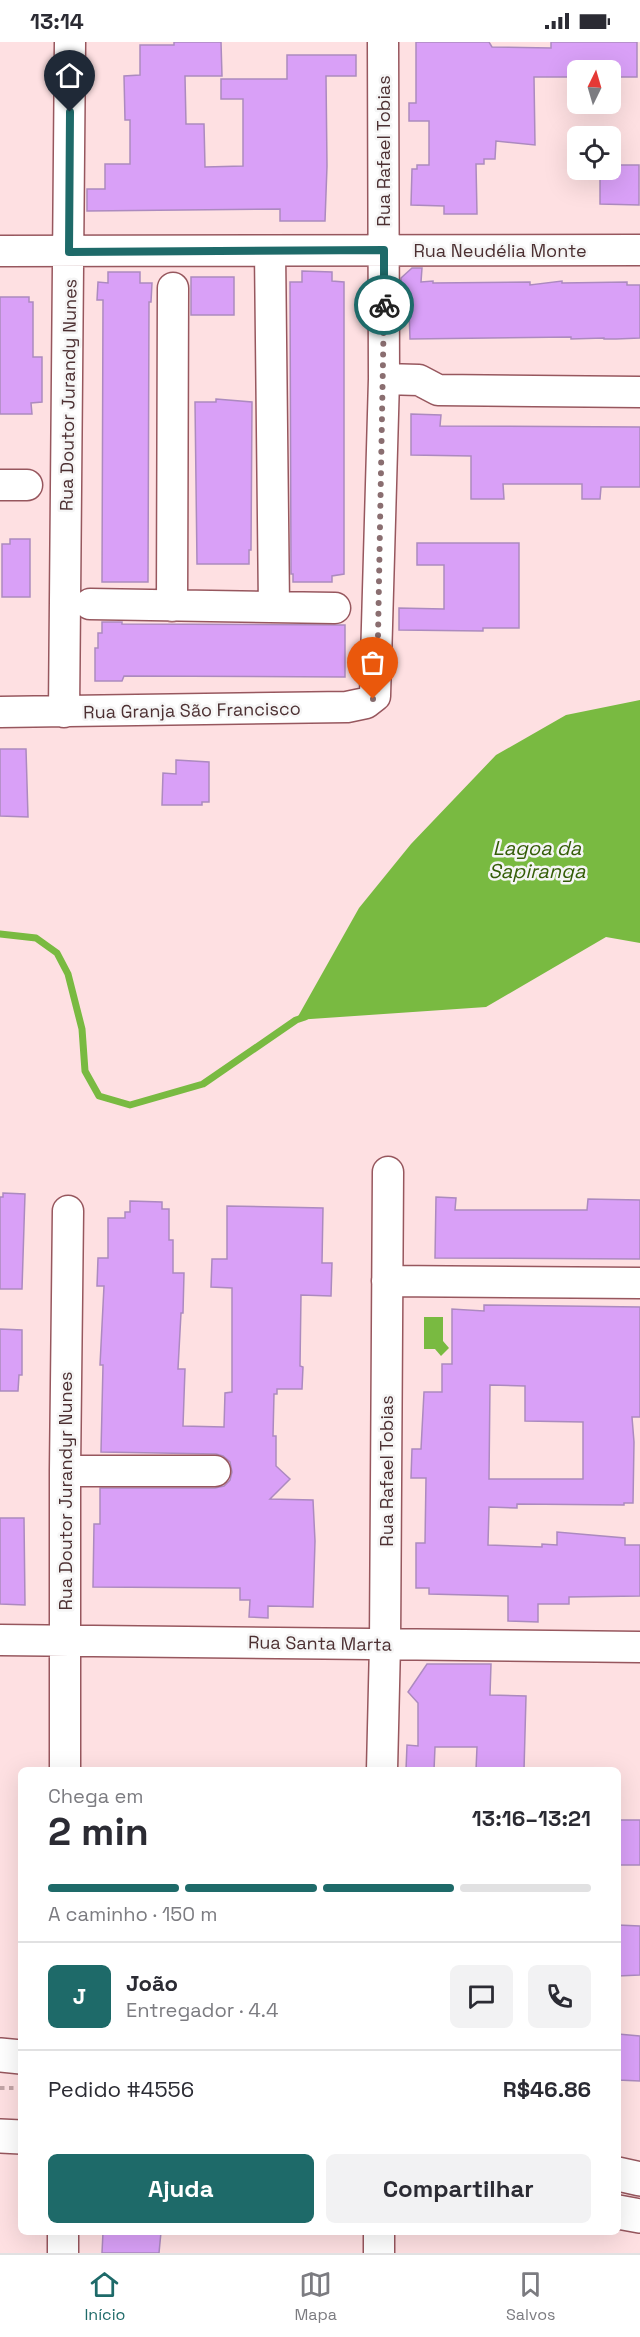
<!DOCTYPE html>
<html lang="pt">
<meta charset="utf-8">
<style>
:root{--surface:#fff;--page:#f2f2f3;--text:#2b2b33;--muted:#7c7c81;--line:#e1e1e2;--accent:#1e6a69}
body{margin:0;font-family:"Space Grotesk",sans-serif;background:var(--page);color:var(--text);height:100vh;display:flex;flex-direction:column;font-size:22px;white-space:nowrap}
*{box-sizing:border-box;margin:0}
p{font-size:20px;color:var(--muted)}
.icon{flex:none;width:33px;height:33px;fill:none;stroke:currentColor;stroke-width:2;stroke-linecap:round;stroke-linejoin:round}
.map{position:relative;flex:1;overflow:hidden}
.panel{position:absolute;left:18px;top:1725px;width:603px;height:468px;display:flex;flex-direction:column;background:var(--surface);border-radius:9px;box-shadow:0 6px 24px #0002}
.panel>*{flex:none}
.needle{width:39px;rotate:5deg}
.fabs{position:absolute;left:567px;top:18px;display:grid;gap:12px}
.fabs a{display:grid;place-items:center;width:54px;height:54px;border-radius:9px;background:var(--surface);box-shadow:0 6px 24px #0002;font-size:30px}
.pin{position:absolute;display:grid;place-items:center;width:51px;height:51px;color:#fff;margin:-62px -26px;border-radius:50% 50% 50% 0;rotate:-45deg;box-shadow:0 0 6px #0007}
.pin .icon{rotate:45deg}
.courier{position:absolute;display:grid;place-items:center;width:60px;height:60px;margin:-30px;border:4px solid #1e6a69;border-radius:50%;background:#fff;color:#222;box-shadow:0 2px 8px #0007}
.summary em{font-style:normal;font-weight:800}
.summary div{display:flex;flex-direction:column-reverse}
.summary{display:flex;align-items:center;justify-content:space-between;height:102px;padding:0 30px}
h1{font-size:39px;font-weight:800;line-height:45px}
.bar{display:grid;grid-template-columns:repeat(4,1fr);gap:9px 6px;align-content:center;height:72px;padding:0 30px}
.bar i{height:8px;border-radius:4px;background:var(--line)}
.bar .on{background:var(--accent)}
.bar p{grid-column:span 4}
.line{display:flex;align-items:center;gap:15px;padding:0 30px;border-top:2px solid var(--line)}
.line div{flex:1}
.round{display:grid;place-items:center;flex:none;width:63px;height:63px;border-radius:9px;background:var(--page)}
.action{display:flex;gap:12px;margin-top:auto;padding:12px 30px}
.action a{flex:1;height:69px;border-radius:9px;background:var(--accent);color:#fff;font-size:24px;font-weight:800;line-height:69px;text-align:center}
.action a+a{background:var(--page);color:var(--text)}
.status{display:flex;justify-content:space-between;align-items:center;height:42px;padding:0 30px;background:var(--surface);direction:ltr}
.status svg{height:16px;fill:currentColor}
.dock{display:flex;justify-content:space-around;align-items:center;height:84px;border-top:2px solid var(--line);background:var(--surface);font-size:16px;color:var(--muted)}
.dock a{display:grid;justify-items:center;gap:3px}
.dock .on{color:var(--accent)}
.map>svg:first-child{display:block}
.water{fill:#79ba41}
.lines{fill:none;stroke-linecap:round;stroke-linejoin:round}
.stream{stroke:#79ba41;stroke-width:7}
.building{fill:#d9a0f7;stroke:#ac8abf;stroke-width:1.5;fill-rule:evenodd}
.minor-casing{stroke:#97575e;stroke-width:33}
.highway-casing{stroke:#97575e;stroke-width:36}
.path{stroke:#c2a4a6;stroke-width:4;stroke-dasharray:4.5 4.5;stroke-linecap:butt}
.minor{stroke:#fff;stroke-width:30}
.highway{stroke:#fff;stroke-width:33}
.done{stroke:#8a6e70;stroke-width:6;stroke-dasharray:0 10.8}
.route{stroke:#1e6a69;stroke-width:8}
.labels{text-anchor:middle;dominant-baseline:central;stroke-width:5;stroke-linejoin:round;paint-order:stroke}
.street-label{font-size:18px;fill:#4c3032;stroke:#f5f5f5}
.water-label{font-size:20px;font-style:italic;fill:#345d07;stroke:#f5f5f5}
</style>
<div class="status"><b>13:14</b><svg viewBox="0 0 49 12"><path d="M0 12V9h3v3zM5 12V6h3v6zM10 12V3h3v9zM15 12V0h3v12zM26 1h20v11H26zM47 4h2v5h-2z"/></svg></div>
<div class="map">
<svg width="640" height="2211" viewBox="0 0 640 2211">
<rect width="100%" height="100%" fill="#fee0e2"/>
<path class="water" d="M 640,658 L 640,901 L 606,895 L 486,965 L 296,978 L 359,866 L 411,802 L 496,713 L 566,673 Z
M 424,1275 L 443,1275 L 443,1299 L 449,1306 L 441,1314 L 435,1307 L 424,1307 Z"/>
<g class="lines">
<path class="stream" d="M 0,892 L 36,896 L 57,911 L 68,932 L 82,987 L 85,1029 L 99,1054 L 130,1063 L 203,1042 L 296,978 L 305,975"/>
</g>
<path class="building" d="M 174,0 L 221,0 L 222,34 L 185,34 L 186,82 L 204,82 L 205,125 L 243,124 L 243,57 L 221,57 L 221,37 L 287,37 L 287,13 L 356,13 L 356,34 L 326,34 L 327,124 L 325,179 L 280,179 L 280,167 L 87,169 L 87,147 L 105,147 L 105,122 L 130,122 L 130,78 L 125,78 L 124,34 L 140,33 L 140,3 L 174,3 Z
M 416,0 L 489,0 L 492,5 L 551,6 L 551,0 L 637,0 L 637,35 L 610,35 L 610,28 L 578,28 L 578,35 L 534,35 L 535,103 L 496,99 L 495,117 L 484,117 L 484,122 L 476,122 L 477,172 L 444,172 L 444,164 L 411,163 L 412,127 L 417,127 L 417,123 L 429,123 L 429,79 L 409,79 L 409,61 L 416,61 Z
M 610,123 L 639,123 L 639,163 L 600,162 L 600,128 L 610,128 Z
M 412,226 L 422,226 L 421,240 L 433,239 L 433,241 L 530,240 L 530,243 L 562,239 L 562,241 L 627,240 L 627,243 L 640,243 L 640,296 L 616,297 L 604,297 L 604,296 L 571,297 L 571,295 L 410,297 L 409,268 L 401,268 L 401,236 Z
M 302,229 L 332,230 L 332,239 L 344,240 L 344,532 L 332,534 L 332,540 L 293,540 L 293,532 L 291,532 L 290,240 L 302,240 Z
M 108,230 L 140,230 L 140,241 L 152,241 L 151,260 L 149,260 L 148,540 L 102,540 L 103,258 L 97,258 L 98,240 L 108,241 Z
M 191,235 L 234,235 L 234,273 L 191,273 Z
M 0,255 L 29,255 L 29,260 L 33,260 L 33,315 L 42,315 L 42,360 L 31,361 L 32,372 L 0,372 Z
M 216,357 L 252,360 L 251,508 L 249,508 L 249,522 L 197,522 L 195,360 L 216,360 Z
M 411,372 L 441,373 L 440,384 L 640,385 L 640,445 L 601,445 L 600,457 L 582,457 L 582,442 L 503,442 L 504,457 L 471,457 L 471,414 L 411,413 Z
M 10,497 L 30,497 L 30,555 L 2,555 L 2,502 L 10,502 Z
M 417,501 L 519,501 L 519,586 L 483,586 L 483,589 L 399,588 L 399,566 L 444,567 L 444,523 L 417,523 Z
M 102,580 L 122,580 L 122,582 L 345,583 L 345,635 L 124,634 L 122,639 L 95,639 L 95,606 L 98,606 L 98,591 L 102,591 Z
M 0,707 L 26,707 L 28,775 L 0,774 Z
M 176,718 L 209,720 L 209,760 L 202,760 L 202,763 L 162,763 L 163,731 L 176,732 Z
M 3,1151 L 25,1152 L 22,1247 L 0,1247 L 0,1155 L 3,1155 Z
M 436,1155 L 456,1156 L 455,1168 L 587,1168 L 588,1157 L 640,1158 L 640,1217 L 435,1216 Z
M 130,1159 L 162,1160 L 162,1167 L 169,1167 L 169,1198 L 173,1198 L 173,1231 L 184,1231 L 183,1271 L 181,1271 L 178,1327 L 185,1327 L 183,1384 L 224,1385 L 225,1351 L 232,1350 L 232,1246 L 211,1245 L 212,1217 L 227,1217 L 227,1164 L 323,1166 L 322,1221 L 332,1221 L 331,1254 L 301,1253 L 300,1324 L 303,1325 L 302,1347 L 277,1347 L 277,1352 L 274,1352 L 273,1394 L 276,1394 L 276,1424 L 290,1437 L 270,1457 L 313,1458 L 315,1499 L 313,1565 L 268,1564 L 268,1576 L 249,1575 L 250,1558 L 240,1558 L 240,1546 L 93,1545 L 94,1482 L 100,1482 L 100,1446 L 215,1446 L 224,1444 L 230,1438 L 232,1430 L 230,1420 L 223,1414 L 216,1412 L 101,1410 L 103,1323 L 100,1323 L 104,1244 L 97,1244 L 98,1216 L 108,1216 L 108,1176 L 125,1176 L 125,1170 L 130,1170 Z
M 484,1263 L 640,1265 L 640,1375 L 632,1375 L 634,1400 L 633,1461 L 624,1461 L 624,1463 L 517,1462 L 517,1466 L 489,1465 L 488,1503 L 542,1505 L 542,1502 L 557,1503 L 557,1490 L 625,1496 L 625,1503 L 640,1503 L 640,1554 L 569,1555 L 569,1562 L 538,1562 L 538,1580 L 508,1579 L 508,1554 L 429,1552 L 429,1546 L 416,1546 L 416,1501 L 425,1501 L 426,1436 L 411,1436 L 412,1407 L 421,1407 L 424,1350 L 442,1350 L 442,1322 L 452,1322 L 452,1267 L 484,1269 ZM 490,1343 L 525,1344 L 525,1379 L 583,1380 L 583,1437 L 489,1437 Z
M 0,1287 L 22,1288 L 22,1333 L 19,1333 L 18,1349 L 0,1349 Z
M 0,1476 L 24,1476 L 25,1563 L 0,1562 Z
M 427,1622 L 491,1622 L 490,1653 L 526,1654 L 524,1728 L 476,1728 L 477,1705 L 435,1705 L 434,1728 L 406,1728 L 407,1703 L 418,1704 L 418,1661 L 408,1650 Z
M 618,1778 L 640,1778 L 640,1823 L 618,1823 Z
M 618,1883 L 640,1884 L 640,1933 L 618,1934 Z
M 618,1992 L 640,1994 L 640,2039 L 618,2038 Z
M 103,2190 L 161,2190 L 159,2211 L 102,2211 Z"/>
<g class="lines">
<g class="minor-casing">
<path id="minor" d="M 0,209 L 640,208
M 270,209 L 274,565
M 384,337 L 419,338 L 438,348 L 640,350
M 0,443 L 27,443
M 90,562 L 335,566
M 172,564 L 173,246
M 0,670 L 347,665 L 366,661 L 375,654 L 384,337 L 383,0
M 64,670 L 70,0
M 387,1239 L 640,1241
M 65,1429 L 215,1429
M 0,1598 L 640,1605
M 65,1728 L 65,1429 L 68,1169
M 382,1728 L 385,1602 L 388,1130
M 379,2190 L 379,2211
M 63,2211 L 63,2190"/>
</g>
<g class="highway-casing">
<path id="highway" d="M 0,2013 L 21,2015
M 0,2094 L 21,2095
M 618,2132 L 640,2137
M 618,2170 L 640,2174"/>
</g>
<path class="path" d="M 0,2046 L 21,2046"/>
<use href="#minor" class="minor"/>
<use href="#highway" class="highway"/>
</g>
<g class="lines">
<path class="done" d="M 373,657 L 377,650 L 384,263"/>
<path class="route" d="M 70,70 L 69,210 L 384,208 L 384,263"/>
</g>
<g class="labels">
<g class="street-label">
<text transform="translate(383 109) rotate(-90)">Rua Rafael Tobias</text>
<text x="500" y="208">Rua Neudélia Monte</text>
<text transform="translate(68 353) rotate(-89)">Rua Doutor Jurandy Nunes</text>
<text transform="translate(192 668) rotate(-1)">Rua Granja São Francisco</text>
<text transform="translate(386 1429) rotate(-90)">Rua Rafael Tobias</text>
<text transform="translate(65 1449) rotate(-90)">Rua Doutor Jurandyr Nunes</text>
<text transform="translate(320 1601) rotate(1)">Rua Santa Marta</text>
</g>
<g class="water-label">
<text x="537" y="806">Lagoa da<tspan x="537" dy="23">Sapiranga</tspan></text>
</g>
</g>
</svg>
<div class="fabs">
<a><svg class="needle" viewBox="-14 -14 28 28"><path d="M0-13l5 13h-10z" fill="#e53935"/><path d="M0 13l5-13h-10z" fill="#7c7c81"/></svg></a>
<a><svg class="icon" aria-label="locate" viewBox="0 0 24 24"><circle cx="12" cy="12" r="6"/><path d="M12 2v4M12 18v4M2 12h4M18 12h4"/></svg></a>
</div>
<div class="pin" style="left:373px;top:657px;background:#ea580c"><svg class="icon" aria-label="bag" viewBox="0 0 24 24"><path d="M5 8h14l-1 12H6zM9 8a3 3 0 0 1 6 0"/></svg></div>
<div class="pin" style="left:70px;top:70px;background:#1f2937"><svg class="icon" aria-label="home" viewBox="0 0 24 24"><path d="M3 11l9-7 9 7M6 9v11h12V9"/></svg></div>
<div class="courier" style="left:384px;top:263px"><svg class="icon" aria-label="bike" viewBox="0 0 24 24"><circle cx="6" cy="16" r="4"/><circle cx="18" cy="16" r="4"/><path d="M6 16l4-8h5l3 8M10 8l3 8H6M13 5h3"/></svg></div>
<section class="panel">
<div class="summary"><div><h1>2 min</h1><p>Chega em</p></div><em>13:16–13:21</em></div>
<div class="bar"><i class="on"></i><i class="on"></i><i class="on"></i><i></i><p>A caminho · 150 m</p></div>
<div class="line" style="height:108px"><b class="round" style="background:var(--accent);color:#fff">J</b><div><b>João</b><p>Entregador · 4.4</p></div><a class="round"><svg class="icon" aria-label="chat" viewBox="0 0 24 24"><path d="M4 5h16v11H9l-5 4z"/></svg></a><a class="round"><svg class="icon" aria-label="phone" viewBox="0 0 24 24"><path d="M5 4h4l2 5-3 2q2 4 5 5l2-3 5 2v4C11 20 4 13 5 4z"/></svg></a></div>
<div class="line" style="height:78px"><div>Pedido #4556</div><b>R$46.86</b></div>
<div class="action"><a>Ajuda</a><a>Compartilhar</a></div>
</section>
</div>
<nav class="dock">
<a class="on"><svg class="icon" aria-label="home" viewBox="0 0 24 24"><path d="M3 11l9-7 9 7M6 9v11h12V9"/></svg>Início</a>
<a><svg class="icon" aria-label="map" viewBox="0 0 24 24"><path d="M3 6l6-2 6 2 6-2v14l-6 2-6-2-6 2zM9 4v14M15 6v14"/></svg>Mapa</a>
<a><svg class="icon" aria-label="saved" viewBox="0 0 24 24"><path d="M7 4h10v16l-5-4-5 4z"/></svg>Salvos</a>
</nav>
